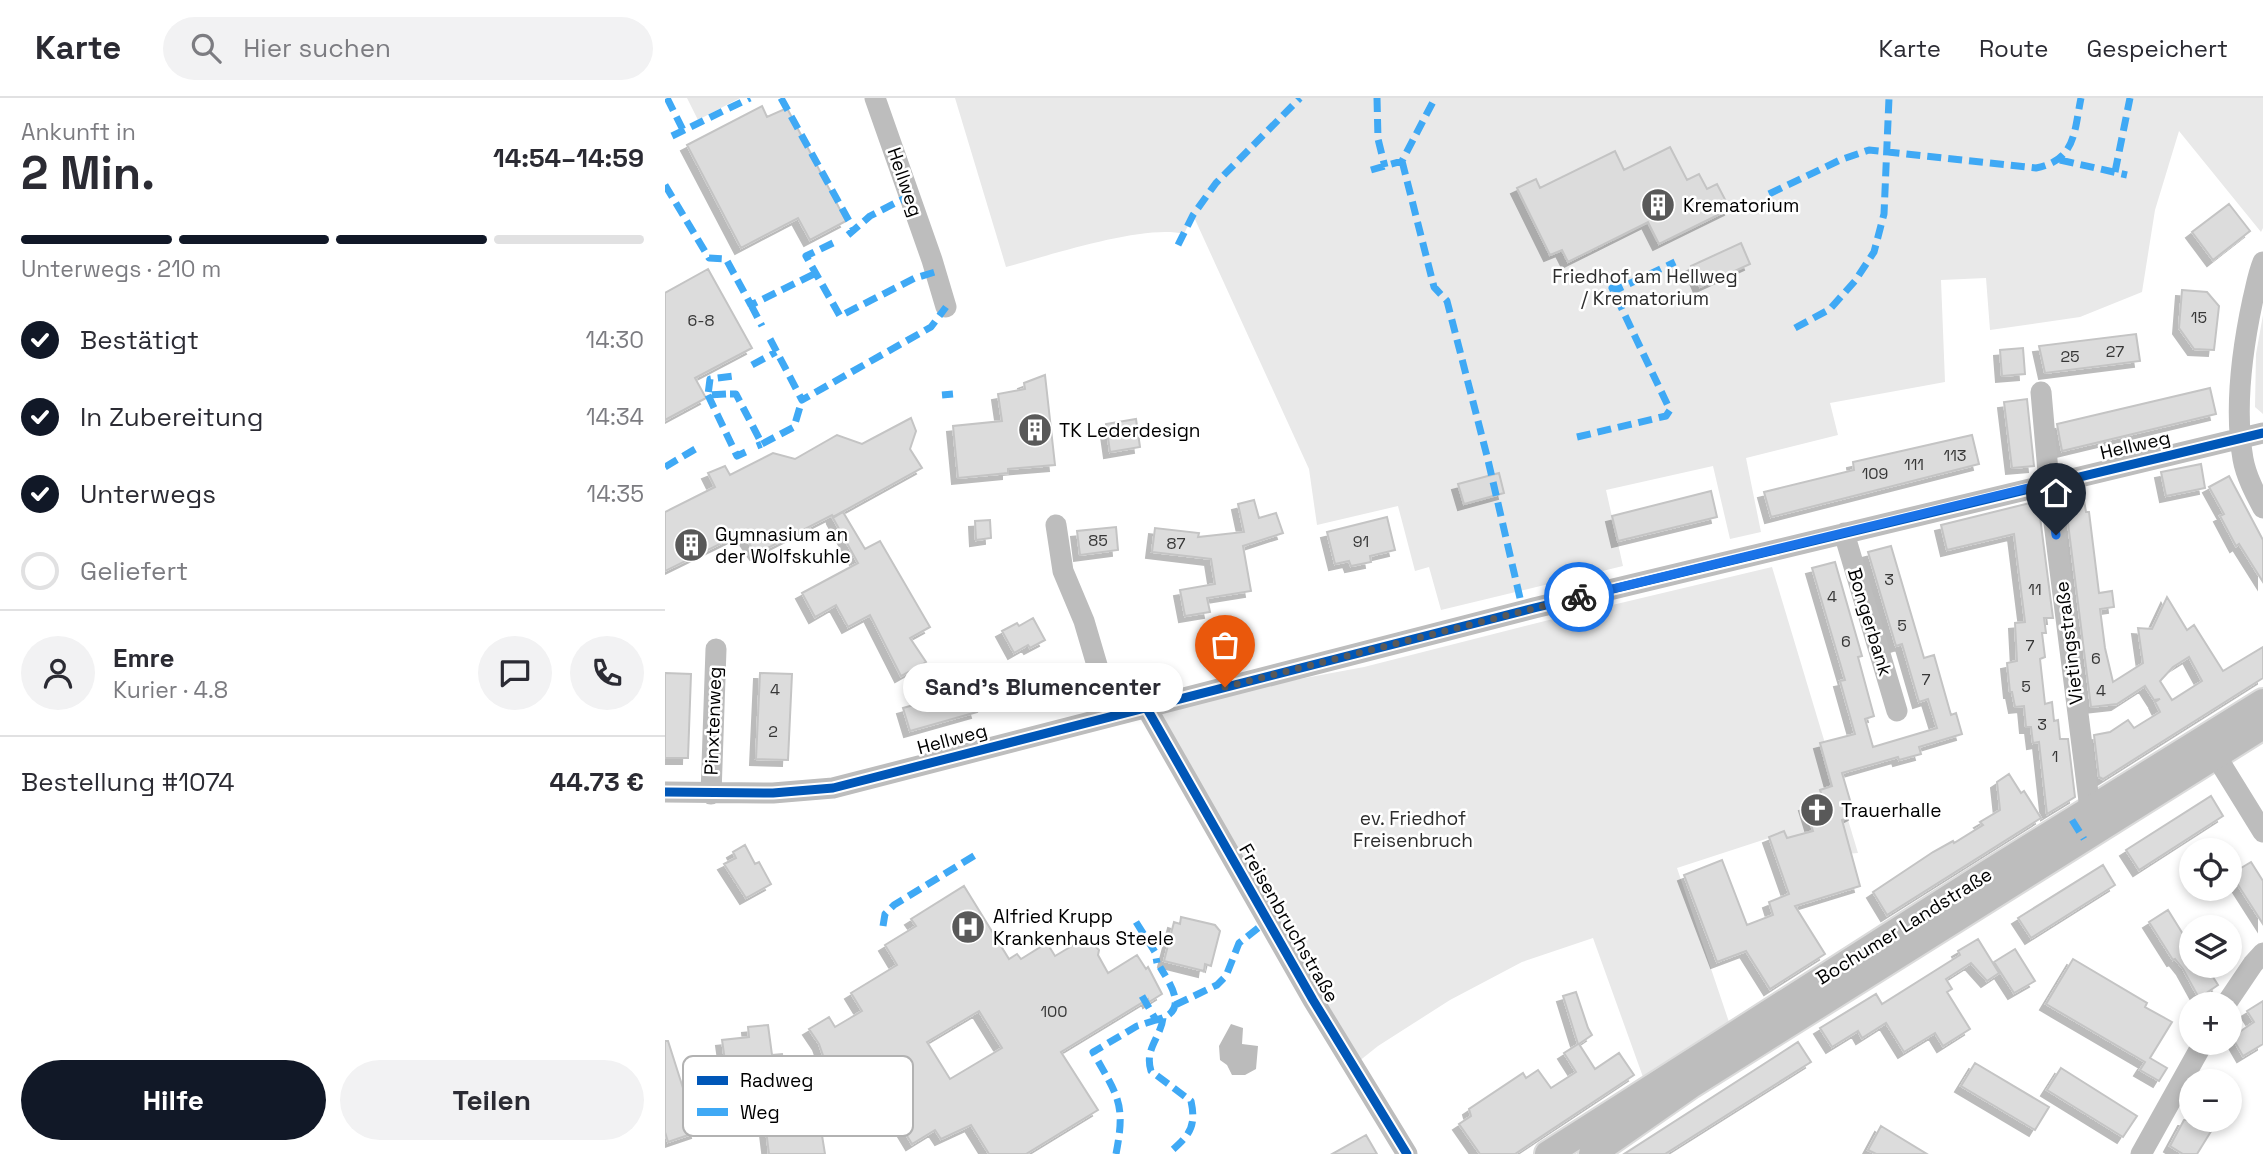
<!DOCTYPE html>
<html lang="de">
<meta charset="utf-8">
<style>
:root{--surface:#fff;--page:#f2f2f3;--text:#2b2b33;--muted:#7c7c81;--line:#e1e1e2;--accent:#111827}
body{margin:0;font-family:"Space Grotesk",sans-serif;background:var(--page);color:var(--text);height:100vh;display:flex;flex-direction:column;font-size:26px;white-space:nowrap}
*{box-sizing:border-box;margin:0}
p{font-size:23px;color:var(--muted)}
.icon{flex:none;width:38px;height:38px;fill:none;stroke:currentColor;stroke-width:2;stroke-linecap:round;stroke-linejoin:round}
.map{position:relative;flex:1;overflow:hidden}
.sheet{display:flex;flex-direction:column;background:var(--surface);width:665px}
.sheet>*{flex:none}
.tools{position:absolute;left:1514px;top:740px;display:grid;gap:14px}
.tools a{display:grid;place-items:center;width:63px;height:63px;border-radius:50%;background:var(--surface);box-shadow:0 4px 10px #0003;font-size:35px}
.pin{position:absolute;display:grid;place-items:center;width:60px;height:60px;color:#fff;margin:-72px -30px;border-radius:50% 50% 50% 0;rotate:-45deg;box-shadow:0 0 7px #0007}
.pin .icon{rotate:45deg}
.courier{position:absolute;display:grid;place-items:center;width:70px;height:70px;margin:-35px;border:5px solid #1a73e8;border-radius:50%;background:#fff;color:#222;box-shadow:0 2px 9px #0007}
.bubble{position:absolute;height:49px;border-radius:24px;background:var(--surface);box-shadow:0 4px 10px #0003;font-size:23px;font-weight:800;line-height:49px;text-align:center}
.head em{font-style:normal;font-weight:800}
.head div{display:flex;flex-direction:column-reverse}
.head{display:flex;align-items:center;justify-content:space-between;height:119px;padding:0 21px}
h1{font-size:46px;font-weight:800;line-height:52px}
.bar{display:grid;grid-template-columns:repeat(4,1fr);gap:10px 7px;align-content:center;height:84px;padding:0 21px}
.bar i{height:9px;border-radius:5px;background:var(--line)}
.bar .selected{background:var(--accent)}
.bar p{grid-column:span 4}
.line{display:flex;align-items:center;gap:18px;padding:0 21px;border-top:2px solid var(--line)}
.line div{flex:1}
.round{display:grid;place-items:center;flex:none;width:74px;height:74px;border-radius:37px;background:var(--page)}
ol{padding:0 21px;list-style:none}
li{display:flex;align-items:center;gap:21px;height:77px}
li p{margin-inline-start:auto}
li .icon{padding:7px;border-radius:50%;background:var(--accent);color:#fff;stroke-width:4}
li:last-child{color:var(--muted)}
li i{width:38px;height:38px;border:4px solid var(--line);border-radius:50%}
.button{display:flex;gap:14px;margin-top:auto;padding:14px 21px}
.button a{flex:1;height:80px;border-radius:42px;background:var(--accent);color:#fff;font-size:28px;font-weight:800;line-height:80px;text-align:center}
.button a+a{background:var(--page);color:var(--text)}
header{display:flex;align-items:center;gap:42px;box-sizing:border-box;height:98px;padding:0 35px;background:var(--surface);border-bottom:2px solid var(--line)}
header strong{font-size:33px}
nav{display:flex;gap:38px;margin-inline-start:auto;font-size:24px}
.search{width:490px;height:63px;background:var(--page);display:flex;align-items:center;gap:18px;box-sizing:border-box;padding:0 24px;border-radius:38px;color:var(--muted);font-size:26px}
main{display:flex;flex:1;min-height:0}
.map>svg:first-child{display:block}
.green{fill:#e9e9e9}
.water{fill:#bbb}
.building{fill:#dcdcdc;stroke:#c4c4c4;stroke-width:2;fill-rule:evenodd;filter:url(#shadow)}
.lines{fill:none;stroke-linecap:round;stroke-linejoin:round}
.major-casing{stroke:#dbdbdb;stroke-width:30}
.minor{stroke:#bdbdbd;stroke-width:21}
.major{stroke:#bdbdbd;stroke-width:26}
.quiet{stroke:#3fa9f5;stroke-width:7;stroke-dasharray:14 7;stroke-linecap:butt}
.cycleway-casing{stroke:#fff;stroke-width:13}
.cycleway{stroke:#0057b8;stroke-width:9}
.done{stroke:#595959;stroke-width:7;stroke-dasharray:0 12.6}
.route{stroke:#1a73e8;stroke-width:9}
.labels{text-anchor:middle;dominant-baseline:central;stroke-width:5;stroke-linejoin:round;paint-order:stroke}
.number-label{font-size:16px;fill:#373737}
.street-label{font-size:19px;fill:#000;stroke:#fff}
.poi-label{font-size:19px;fill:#000;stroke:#fff;text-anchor:start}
.park-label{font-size:19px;fill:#2e2e2e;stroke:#fff}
.key{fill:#fff;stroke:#b2b2b2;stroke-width:2}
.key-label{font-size:19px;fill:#000}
</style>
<header>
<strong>Karte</strong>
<div class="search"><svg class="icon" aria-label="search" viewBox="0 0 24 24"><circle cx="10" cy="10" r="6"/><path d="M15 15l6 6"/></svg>Hier suchen</div>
<nav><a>Karte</a><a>Route</a><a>Gespeichert</a></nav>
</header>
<main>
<section class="sheet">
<div class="head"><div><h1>2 Min.</h1><p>Ankunft in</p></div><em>14:54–14:59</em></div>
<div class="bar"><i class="selected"></i><i class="selected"></i><i class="selected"></i><i></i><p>Unterwegs · 210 m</p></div>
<ol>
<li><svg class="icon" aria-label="check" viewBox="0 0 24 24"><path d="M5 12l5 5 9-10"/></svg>Bestätigt<p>14:30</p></li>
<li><svg class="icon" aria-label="check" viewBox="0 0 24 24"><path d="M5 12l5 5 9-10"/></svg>In Zubereitung<p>14:34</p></li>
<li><svg class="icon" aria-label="check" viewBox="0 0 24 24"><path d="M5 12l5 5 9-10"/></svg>Unterwegs<p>14:35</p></li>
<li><i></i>Geliefert</li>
</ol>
<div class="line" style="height:126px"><a class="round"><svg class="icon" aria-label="person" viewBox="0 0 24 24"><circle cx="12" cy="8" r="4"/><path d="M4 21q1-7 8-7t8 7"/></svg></a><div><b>Emre</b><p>Kurier · 4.8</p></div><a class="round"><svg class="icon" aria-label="chat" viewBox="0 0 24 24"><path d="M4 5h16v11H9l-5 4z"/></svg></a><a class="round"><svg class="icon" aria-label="phone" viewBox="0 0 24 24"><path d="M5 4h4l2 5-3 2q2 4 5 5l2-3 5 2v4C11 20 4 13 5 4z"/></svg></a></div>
<div class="line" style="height:91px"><div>Bestellung #1074</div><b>44.73 €</b></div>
<div class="button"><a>Hilfe</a><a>Teilen</a></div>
</section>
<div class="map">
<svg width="1598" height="1056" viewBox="0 0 1598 1056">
<defs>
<filter id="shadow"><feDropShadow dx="-6" dy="6" stdDeviation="0" flood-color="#0004"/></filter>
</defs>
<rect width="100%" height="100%" fill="#fff"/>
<path class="green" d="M 22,0 L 75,0 L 33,22 Z
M 290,0 L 1598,0 L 1598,130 L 1596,134 L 1514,33 L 1490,112 L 1477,194 L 1415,219 L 1325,232 L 1321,180 L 1276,182 L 1280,284 L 1165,305 L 1173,337 L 1081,360 L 1096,434 L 1065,441 L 1048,368 L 941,392 L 958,468 L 776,512 L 764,469 L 750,473 L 733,408 L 652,427 L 644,371 L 528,117 L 519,136 C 479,126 383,158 341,169 Z
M 1598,217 L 1598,316 L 1590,309 L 1591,256 Z
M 1107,469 L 1193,755 L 1114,761 L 1104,740 L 1012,770 L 1064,924 L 978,979 L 928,840 L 857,864 L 785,902 L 713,948 L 688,968 L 483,609 L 699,569 L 880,523 Z"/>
<path class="water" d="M 566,926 L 578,930 L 577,946 L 593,948 L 591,971 L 580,977 L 567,977 L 562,967 L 555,962 L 554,948 Z"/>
<path class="building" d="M 97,8 L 102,19 L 122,10 L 181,123 L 145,142 L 133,120 L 76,150 L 22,47 Z
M 1005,49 L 1022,82 L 1034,76 L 1042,91 L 1052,86 L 1065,111 L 994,146 L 983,124 L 903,164 L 897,152 L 885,157 L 852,90 L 871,81 L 875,90 L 950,53 L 959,72 Z
M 1564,106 L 1585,133 L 1548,162 L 1527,134 Z
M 1076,145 L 1085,166 L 1035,189 L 1026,168 Z
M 43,171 L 87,250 L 30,280 L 41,300 L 0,322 L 0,195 Z
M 1517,192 L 1542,194 L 1554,208 L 1549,252 L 1529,251 L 1514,230 Z
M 1471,236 L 1475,263 L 1380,275 L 1374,248 Z
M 1358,250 L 1360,276 L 1337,278 L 1335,252 Z
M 380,277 L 390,367 L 343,371 L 343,375 L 293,380 L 288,328 L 337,323 L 333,296 L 360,291 L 359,285 Z
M 1545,290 L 1551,316 L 1397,353 L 1392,326 Z
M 1362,301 L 1369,368 L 1347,370 L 1339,304 Z
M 246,320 L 251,333 L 245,351 L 257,370 L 168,419 L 167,417 L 91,456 L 77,435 L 0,473 L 0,414 L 50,389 L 43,375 L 60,368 L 65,377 L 108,355 L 130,361 L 172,337 L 197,346 Z
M 471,321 L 475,349 L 445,354 L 441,326 Z
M 1307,337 L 1314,366 L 1106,419 L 1099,394 L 1189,372 L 1188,364 Z
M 1536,366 L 1540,390 L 1501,398 L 1496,374 Z
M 834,375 L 839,395 L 799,406 L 793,386 Z
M 1564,378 L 1598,442 L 1598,484 L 1574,446 L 1571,448 L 1555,418 L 1559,416 L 1544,389 Z
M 1046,393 L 1052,419 L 953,443 L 947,418 Z
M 589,402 L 594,420 L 611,415 L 618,435 L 578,448 L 586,493 L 542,500 L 545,514 L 520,518 L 515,492 L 550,486 L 546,461 L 487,454 L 490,430 L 534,435 L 533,439 L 579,434 L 573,406 Z
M 1419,402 L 1421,414 L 1424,414 L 1434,495 L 1447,493 L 1449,509 L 1435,511 L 1440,550 L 1448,584 L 1478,565 L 1473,530 L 1487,531 L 1502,499 L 1522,532 L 1529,527 L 1558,573 L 1598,549 L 1598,580 L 1438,681 L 1434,679 L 1429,637 L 1445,634 L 1463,622 L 1469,630 L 1495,614 L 1490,604 L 1495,601 L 1489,602 L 1480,588 L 1452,606 L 1426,609 L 1402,417 L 1407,416 L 1406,403 ZM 1524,559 L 1537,583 L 1507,602 L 1495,583 L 1508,569 Z
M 1373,403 L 1388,520 L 1379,520 L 1381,535 L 1377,535 L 1380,559 L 1375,561 L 1380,606 L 1387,604 L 1389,623 L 1393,622 L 1395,641 L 1403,641 L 1410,699 L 1382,716 L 1374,644 L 1368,645 L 1366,629 L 1361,629 L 1359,608 L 1350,609 L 1347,594 L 1345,594 L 1342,565 L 1352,563 L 1350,525 L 1360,524 L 1349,436 L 1282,452 L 1276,427 Z
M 178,414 L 200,451 L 215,443 L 265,529 L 245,540 L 261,564 L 236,578 L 205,517 L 183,529 L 171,507 L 150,519 L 137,495 L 193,465 L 168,420 Z
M 722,419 L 730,452 L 705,458 L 706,464 L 686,468 L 684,463 L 670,466 L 662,434 Z
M 325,422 L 326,440 L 311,442 L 310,423 Z
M 451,429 L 453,452 L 415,457 L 412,433 Z
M 1226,448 L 1259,560 L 1269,557 L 1286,617 L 1291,615 L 1297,636 L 1254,649 L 1256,656 L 1234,662 L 1233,659 L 1177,675 L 1189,716 L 1177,722 L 1195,788 L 1130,808 L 1160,856 L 1105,891 L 1081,853 L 1052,864 L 1019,777 L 1057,762 L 1082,827 L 1108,817 L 1104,804 L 1124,796 L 1104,739 L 1119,733 L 1122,740 L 1148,733 L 1140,707 L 1158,702 L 1155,692 L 1167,688 L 1155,645 L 1190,636 L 1175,583 L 1180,582 L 1147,470 L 1170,464 L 1197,558 L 1193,559 L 1209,618 L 1200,621 L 1208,649 L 1272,630 L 1263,601 L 1254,604 L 1237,546 L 1231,548 L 1203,454 Z
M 368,520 L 380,542 L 365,550 L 363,547 L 349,555 L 337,533 L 352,525 L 354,528 Z
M 0,575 L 26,576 L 23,660 L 0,660 Z
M 95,575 L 127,576 L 123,662 L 91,661 Z
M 305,591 L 312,614 L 245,633 L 238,610 Z
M 1344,676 L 1356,695 L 1359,693 L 1376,720 L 1222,817 L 1208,794 L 1268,754 L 1288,743 L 1289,745 L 1318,727 L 1315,724 L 1335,712 L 1332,684 Z
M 1546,698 L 1558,718 L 1474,772 L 1461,752 Z
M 80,747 L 90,766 L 94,764 L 106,786 L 81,800 L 59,766 L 71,760 L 68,754 Z
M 1586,764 L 1598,783 L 1598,826 L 1566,776 Z
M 1438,767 L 1450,787 L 1366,840 L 1353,820 Z
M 299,788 L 344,861 L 352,856 L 356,861 L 382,845 L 390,858 L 422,839 L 434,852 L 433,857 L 443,875 L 472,857 L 481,871 L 483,869 L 497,896 L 484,904 L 483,901 L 396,954 L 433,1012 L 361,1056 L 324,1056 L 306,1027 L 276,1041 L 270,1032 L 247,1046 L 221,1003 L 243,989 L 225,959 L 177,989 L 162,965 L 161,966 L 154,946 L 144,931 L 164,919 L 170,929 L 197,913 L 186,895 L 232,867 L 220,847 L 251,828 L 246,821 ZM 314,913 L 337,950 L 285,981 L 262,944 Z
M 1503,812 L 1526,849 L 1526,866 L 1524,868 L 1541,868 L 1553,887 L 1534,900 L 1518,871 L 1510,861 L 1508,862 L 1484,824 Z
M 516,819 L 550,827 L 555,833 L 546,868 L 540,866 L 539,873 L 499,863 L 509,824 L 515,826 Z
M 1313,841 L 1334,875 L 1322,883 L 1306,865 L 1281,881 L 1287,891 L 1282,894 L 1305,931 L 1278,948 L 1270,935 L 1239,954 L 1221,925 L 1197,940 L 1193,933 L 1167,949 L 1155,930 L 1211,896 L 1217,906 L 1295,857 L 1293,853 Z
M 1350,851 L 1370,883 L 1349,895 L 1329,864 Z
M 1408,861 L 1482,905 L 1480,909 L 1507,924 L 1485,960 L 1502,970 L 1494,983 L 1475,972 L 1480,964 L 1381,906 Z
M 911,894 L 923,930 L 927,937 L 914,946 L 930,971 L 954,955 L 969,977 L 850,1056 L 815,1056 L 794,1026 L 806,1018 L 804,1011 L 858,975 L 861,980 L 873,972 L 886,990 L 911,974 L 899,955 L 913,946 L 898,898 Z
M 1598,903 L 1598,946 L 1578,958 L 1567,939 L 1589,924 L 1582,913 Z
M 103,927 L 107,957 L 117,956 L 123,995 L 133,994 L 138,1028 L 155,1025 L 160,1056 L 104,1056 L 97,999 L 74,1002 L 69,963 L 60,963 L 57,942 L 84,939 L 83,929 Z
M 0,943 L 3,943 L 32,1034 L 3,1044 L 0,1034 Z
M 1133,944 L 1146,964 L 1000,1056 L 959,1056 Z
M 1310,965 L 1384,1009 L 1370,1032 L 1296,988 Z
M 1396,970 L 1472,1018 L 1458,1039 L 1382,992 Z
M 1519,1022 L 1553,1022 L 1532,1056 L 1518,1056 L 1505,1048 Z
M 1216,1028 L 1262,1056 L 1211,1056 L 1203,1052 Z
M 701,1037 L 712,1056 L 667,1056 Z"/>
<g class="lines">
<g class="major-casing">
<path id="major" d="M 883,1056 L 1315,780 L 1598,604
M 927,1056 L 1026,987 L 1598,628"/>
</g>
<path class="minor" d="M 210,0 L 267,162 L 281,209
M 1598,164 C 1593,176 1591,189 1588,201 C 1577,252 1569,309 1578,361 C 1581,378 1590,395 1598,410
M 1376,294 L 1384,385 L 1425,711
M 391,427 L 398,473 L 419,523 L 447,618
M 1179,435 L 1232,613
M 481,609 L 648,902 L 742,1056
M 1551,658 L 1598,734
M 0,694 L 108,695 L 168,690 L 869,510 L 1598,335
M 46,696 L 51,551
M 1561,906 L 1588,866 L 1598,855
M 1476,1056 L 1538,945"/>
<use href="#major" class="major"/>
<path class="quiet" d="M 2,0 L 18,32
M 116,0 L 189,132
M 712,0 L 713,41 L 720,69
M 7,38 L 85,0
M 1395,62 L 1462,77
M 737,63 L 769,189 L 782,203 L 822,358 L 858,513
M 706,72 L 737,63 L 770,0
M 1450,74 L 1465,0
M 0,87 L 44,160 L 61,161 L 86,207 L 151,175
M 1104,96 L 1175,62 L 1204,52 L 1371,70 C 1411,62 1409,34 1416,0
M 183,137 L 205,118 L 244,98
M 168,145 L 141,158 L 175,218 L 250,180 L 270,174
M 513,147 L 528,117 L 551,85 L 635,0
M 86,207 L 97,228
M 1130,230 L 1165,211 L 1190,183 L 1209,154 L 1219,116 L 1224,0
M 105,241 L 137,302 L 266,229 L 281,209
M 87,267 L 111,254
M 61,296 L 43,297 L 45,281 L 68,278
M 65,296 L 71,296 L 97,346 L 92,348
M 43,297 L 72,358 L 85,352
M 277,297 L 288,296
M 912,339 L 1001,318 L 1005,312 L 947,190 L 953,191 L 1010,164
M 97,346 L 129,329 L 137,302
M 0,369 L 32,350
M 1407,722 L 1419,741
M 471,824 L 490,854 L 492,865
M 218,828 L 220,816 L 229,807 L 312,756
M 477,898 L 491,922 C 525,914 506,887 495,869
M 510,907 L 552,887 L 561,878 L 574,845 L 602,823
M 498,920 C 496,939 479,951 486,973 L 526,1003 C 532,1031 523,1038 503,1056
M 451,1056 C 461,1005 453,999 428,954 L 472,928 L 491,922"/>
<g class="cycleway-casing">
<path id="cycleway" d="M 481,609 L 648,902 L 742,1056
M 0,694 L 108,695 L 168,690 L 869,510 L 1598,335"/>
</g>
<use href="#cycleway" class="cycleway"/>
</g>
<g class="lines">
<path class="done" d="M 560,589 L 914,499"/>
<path class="route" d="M 914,499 L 1384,385 L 1391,437"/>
</g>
<defs>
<g id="building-disc" transform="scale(1.75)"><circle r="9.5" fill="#595959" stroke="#fff"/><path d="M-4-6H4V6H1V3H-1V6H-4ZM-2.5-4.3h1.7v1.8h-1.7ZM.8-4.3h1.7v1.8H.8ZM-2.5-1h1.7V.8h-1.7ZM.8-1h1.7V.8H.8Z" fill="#fff"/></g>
<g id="church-disc" transform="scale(1.75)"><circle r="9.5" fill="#595959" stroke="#fff"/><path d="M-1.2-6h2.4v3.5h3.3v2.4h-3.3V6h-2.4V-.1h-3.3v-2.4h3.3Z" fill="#fff"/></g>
<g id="hospital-disc" transform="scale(1.75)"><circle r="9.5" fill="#595959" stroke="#fff"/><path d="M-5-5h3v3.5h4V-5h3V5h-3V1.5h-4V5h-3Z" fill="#fff"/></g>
</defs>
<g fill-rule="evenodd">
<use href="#building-disc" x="993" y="107"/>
<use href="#building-disc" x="370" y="332"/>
<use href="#building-disc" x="26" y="447"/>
<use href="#church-disc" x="1152" y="712"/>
<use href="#hospital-disc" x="303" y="829"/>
</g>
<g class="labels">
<g class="number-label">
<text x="1534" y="219">15</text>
<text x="36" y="222">6-8</text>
<text x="1450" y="253">27</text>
<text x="1405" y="258">25</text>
<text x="1290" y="357">113</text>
<text x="1249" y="366">111</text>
<text x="1210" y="375">109</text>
<text x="433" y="442">85</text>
<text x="696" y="443">91</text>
<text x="511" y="445">87</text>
<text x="1224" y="481">3</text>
<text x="1370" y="491">11</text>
<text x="1167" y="498">4</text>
<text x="1237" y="527">5</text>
<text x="1181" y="543">6</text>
<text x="1365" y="547">7</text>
<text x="1431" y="560">6</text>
<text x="1261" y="581">7</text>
<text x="1361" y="588">5</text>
<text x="110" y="591">4</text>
<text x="1436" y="592">4</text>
<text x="1377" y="626">3</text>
<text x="108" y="633">2</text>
<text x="1390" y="658">1</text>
<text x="389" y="913">100</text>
</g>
<g class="street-label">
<text transform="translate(240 84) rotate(71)">Hellweg</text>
<text transform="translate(1470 347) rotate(-13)">Hellweg</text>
<text transform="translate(1205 524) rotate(73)">Bongerbank</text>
<text transform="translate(1404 545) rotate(-97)">Vietingstraße</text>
<text transform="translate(48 623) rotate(-88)">Pinxtenweg</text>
<text transform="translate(287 641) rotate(-15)">Hellweg</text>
<text transform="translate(624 825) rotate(60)">Freisenbruchstraße</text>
<text transform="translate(1239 828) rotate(-32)">Bochumer Landstraße</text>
</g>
<g class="poi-label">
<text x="1018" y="107">Krematorium</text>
<text x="394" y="332">TK Lederdesign</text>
<text x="50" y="436">Gymnasium an<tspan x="50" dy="22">der Wolfskuhle</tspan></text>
<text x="1176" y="712">Trauerhalle</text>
<text x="328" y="818">Alfried Krupp<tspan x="328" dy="22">Krankenhaus Steele</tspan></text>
</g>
<g class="park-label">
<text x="980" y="178">Friedhof am Hellweg<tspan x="980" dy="22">/ Krematorium</tspan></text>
<text x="748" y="720">ev. Friedhof<tspan x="748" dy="22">Freisenbruch</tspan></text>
</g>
</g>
<rect x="18" y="958" width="230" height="80" rx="10" class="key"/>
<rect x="32" y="978" width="31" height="9" fill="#0057b8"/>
<rect x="32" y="1010" width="31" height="8" fill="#3fa9f5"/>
<g class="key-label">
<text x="75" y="989">Radweg</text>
<text x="75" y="1021">Weg</text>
</g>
</svg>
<div class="tools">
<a><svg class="icon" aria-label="locate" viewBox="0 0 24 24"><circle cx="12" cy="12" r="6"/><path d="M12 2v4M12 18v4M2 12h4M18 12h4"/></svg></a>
<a><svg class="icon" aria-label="layers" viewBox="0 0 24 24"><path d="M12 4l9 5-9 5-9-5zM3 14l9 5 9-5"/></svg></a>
<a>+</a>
<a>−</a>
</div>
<div class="pin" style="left:560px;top:589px;background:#ea580c"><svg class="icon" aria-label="bag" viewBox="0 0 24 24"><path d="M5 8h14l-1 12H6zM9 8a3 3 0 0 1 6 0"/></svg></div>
<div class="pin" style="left:1391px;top:437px;background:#1f2937"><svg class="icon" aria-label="home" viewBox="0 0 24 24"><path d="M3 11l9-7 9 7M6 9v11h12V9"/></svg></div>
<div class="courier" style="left:914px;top:499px"><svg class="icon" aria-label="bike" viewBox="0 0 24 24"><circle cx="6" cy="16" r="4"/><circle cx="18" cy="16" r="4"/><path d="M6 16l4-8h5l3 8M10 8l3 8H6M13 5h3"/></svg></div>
<div class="bubble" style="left:238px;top:565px;width:280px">Sand's Blumencenter</div>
</div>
</main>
